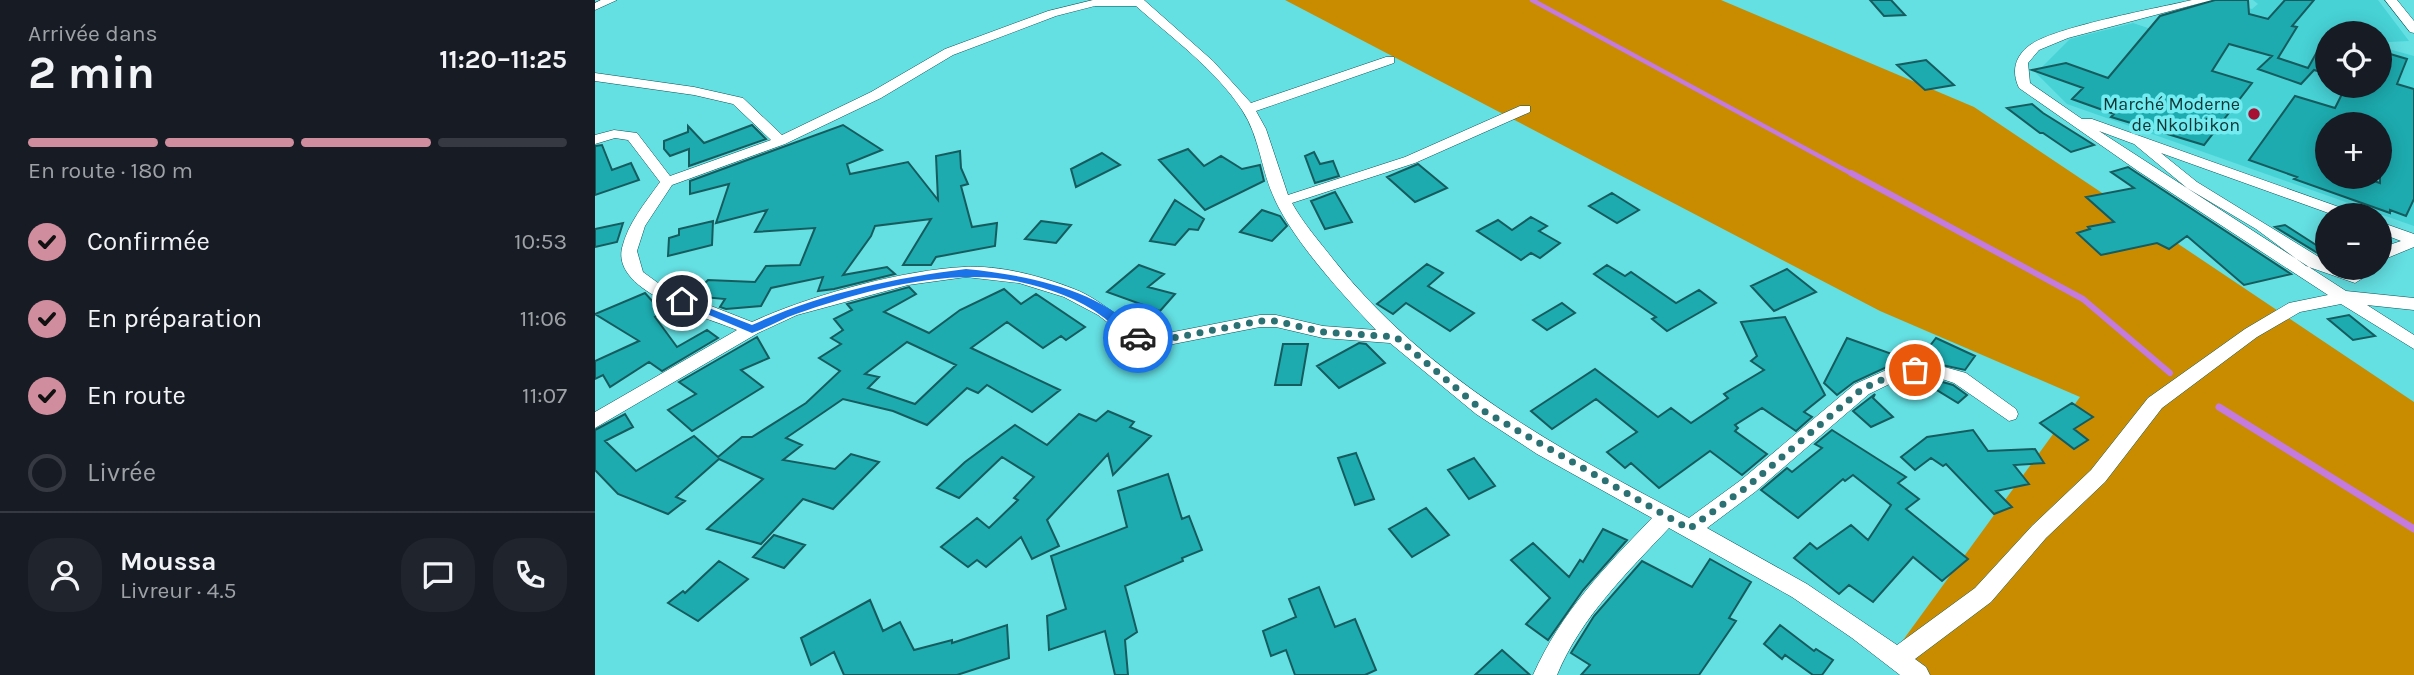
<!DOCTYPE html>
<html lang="fr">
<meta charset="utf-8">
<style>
:root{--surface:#171b24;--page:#20242c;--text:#f1f3f6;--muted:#9ea1a6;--line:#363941;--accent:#d08d9e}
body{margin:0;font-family:Karla,sans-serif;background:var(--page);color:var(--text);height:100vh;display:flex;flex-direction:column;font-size:26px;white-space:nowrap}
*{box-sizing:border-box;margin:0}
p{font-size:23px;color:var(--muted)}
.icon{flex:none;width:38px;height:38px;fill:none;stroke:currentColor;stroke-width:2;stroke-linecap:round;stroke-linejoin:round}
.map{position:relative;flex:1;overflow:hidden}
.drawer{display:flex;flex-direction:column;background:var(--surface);width:595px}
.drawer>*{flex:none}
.tools{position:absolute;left:1720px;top:21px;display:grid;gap:14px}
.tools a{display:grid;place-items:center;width:77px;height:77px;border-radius:50%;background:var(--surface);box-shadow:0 4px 18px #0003;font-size:35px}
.pin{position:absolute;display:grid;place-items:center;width:60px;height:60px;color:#fff;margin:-30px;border:4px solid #fff;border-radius:50%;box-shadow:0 2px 7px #0007}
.courier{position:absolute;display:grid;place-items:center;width:70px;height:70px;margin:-35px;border:5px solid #1a73e8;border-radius:50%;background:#fff;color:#222;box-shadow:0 2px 9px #0007}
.headline em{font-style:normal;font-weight:700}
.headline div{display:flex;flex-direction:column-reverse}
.headline{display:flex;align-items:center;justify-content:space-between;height:119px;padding:0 28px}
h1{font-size:46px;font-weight:700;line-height:52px}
.bar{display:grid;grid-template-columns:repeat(4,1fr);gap:10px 7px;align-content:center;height:84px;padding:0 28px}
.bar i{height:9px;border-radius:5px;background:var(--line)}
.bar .on{background:var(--accent)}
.bar p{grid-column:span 4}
.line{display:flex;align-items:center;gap:18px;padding:0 28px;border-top:2px solid var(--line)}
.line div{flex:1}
.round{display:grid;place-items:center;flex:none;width:74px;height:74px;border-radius:28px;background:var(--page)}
ol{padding:0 28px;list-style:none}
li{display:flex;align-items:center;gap:21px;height:77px}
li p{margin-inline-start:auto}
li .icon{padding:7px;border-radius:50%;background:var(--accent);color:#111;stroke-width:4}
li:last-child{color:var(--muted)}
li i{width:38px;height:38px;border:4px solid var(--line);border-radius:50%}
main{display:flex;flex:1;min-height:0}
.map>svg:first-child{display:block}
.built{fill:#47d2d6;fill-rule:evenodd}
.green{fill:#c98c00}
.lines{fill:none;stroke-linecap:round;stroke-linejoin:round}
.stream-far2{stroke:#c57add;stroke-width:4.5}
.stream-far1{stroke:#c57add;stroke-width:6}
.stream{stroke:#c57add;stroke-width:7}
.building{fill:#1dabaf;stroke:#165b5d;stroke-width:2;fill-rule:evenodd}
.minor-casing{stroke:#095456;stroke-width:1}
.minor{fill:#fff;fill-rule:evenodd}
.route{fill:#1a73e8}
.done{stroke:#2b7173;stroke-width:7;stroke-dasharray:0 12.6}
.poi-dot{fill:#a81033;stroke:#72ecf0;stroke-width:2.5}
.labels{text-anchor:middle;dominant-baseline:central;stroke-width:7;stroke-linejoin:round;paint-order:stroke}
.far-poi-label{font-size:18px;fill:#0d3637;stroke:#72ecf0;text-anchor:end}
</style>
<main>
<section class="drawer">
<div class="headline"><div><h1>2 min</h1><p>Arrivée dans</p></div><em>11:20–11:25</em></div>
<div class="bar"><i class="on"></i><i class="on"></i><i class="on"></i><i></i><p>En route · 180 m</p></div>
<ol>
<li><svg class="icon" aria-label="check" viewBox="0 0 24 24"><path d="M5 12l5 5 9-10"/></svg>Confirmée<p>10:53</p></li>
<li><svg class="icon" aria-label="check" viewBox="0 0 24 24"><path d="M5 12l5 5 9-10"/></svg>En préparation<p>11:06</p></li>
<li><svg class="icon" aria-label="check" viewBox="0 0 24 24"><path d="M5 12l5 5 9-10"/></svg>En route<p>11:07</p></li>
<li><i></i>Livrée</li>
</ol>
<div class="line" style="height:126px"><a class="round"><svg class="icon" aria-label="person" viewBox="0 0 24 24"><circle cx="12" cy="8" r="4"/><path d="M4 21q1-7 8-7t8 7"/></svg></a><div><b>Moussa</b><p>Livreur · 4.5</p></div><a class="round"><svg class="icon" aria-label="chat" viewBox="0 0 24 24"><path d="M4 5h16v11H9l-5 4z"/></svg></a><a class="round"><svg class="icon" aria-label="phone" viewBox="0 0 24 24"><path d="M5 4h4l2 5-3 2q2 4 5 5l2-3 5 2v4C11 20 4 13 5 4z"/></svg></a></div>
</section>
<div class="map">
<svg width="1819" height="675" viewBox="0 0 1819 675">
<rect width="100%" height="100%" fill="#64dfe2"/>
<path class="built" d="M 1658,0 L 1783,0 L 1814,41 L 1794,42 L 1790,48 L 1819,56 L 1819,226 L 1472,104 L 1441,73 L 1475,39 L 1538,23 L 1559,30 L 1567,25 L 1562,18 L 1633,2 L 1657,9 L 1663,4 ZM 1732,33 L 1785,33 L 1785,86 L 1732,86 ZM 1732,124 L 1785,124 L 1785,177 L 1732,177 Z"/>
<path class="green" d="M 690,0 L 1126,0 L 1379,107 L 1819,402 L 1819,675 L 1313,675 L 1295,658 L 1485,397 L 1285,311 Z"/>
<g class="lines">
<path class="stream-far2" d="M 937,0 L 1259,175"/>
<path class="stream-far1" d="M 1256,173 L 1488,299 L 1575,373"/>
<path class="stream" d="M 1624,407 L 1819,529"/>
</g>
<path class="building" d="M 1275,0 L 1296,0 L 1310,15 L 1289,16 Z
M 1620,0 L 1653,0 L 1654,14 L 1673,19 L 1690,0 L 1719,0 L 1697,26 L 1702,27 L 1683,58 L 1713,68 L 1732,34 L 1732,74 L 1719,70 L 1706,84 L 1663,69 L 1677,56 L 1634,44 L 1617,71 L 1657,83 L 1609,145 L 1516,117 L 1519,114 L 1477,99 L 1488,88 L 1437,70 L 1471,63 L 1513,78 L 1565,16 Z
M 1785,51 L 1812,59 L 1802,84 L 1819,89 L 1819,199 L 1811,216 L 1795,210 L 1795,213 L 1699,179 L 1702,177 L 1654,160 L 1700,96 L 1740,108 L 1751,86 L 1785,86 ZM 1732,124 L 1785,124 L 1785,183 L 1767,177 L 1732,177 Z
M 1331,60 L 1359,85 L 1330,90 L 1302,65 Z
M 1437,104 L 1448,113 L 1499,145 L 1476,152 L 1448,133 L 1445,133 L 1412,108 Z
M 157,125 L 171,139 L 94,166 L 94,149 L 75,156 L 69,149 L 69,141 L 93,132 L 93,126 L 109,143 Z
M 248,125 L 287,150 L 252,164 L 255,174 L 313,162 L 343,200 L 341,156 L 365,151 L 366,168 L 373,184 L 366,186 L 377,227 L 402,223 L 400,246 L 341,257 L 336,265 L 308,265 L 336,219 L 280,226 L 276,236 L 248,275 L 292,267 L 300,274 L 239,289 L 223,291 L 228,277 L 176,288 L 166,306 L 131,309 L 125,307 L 130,299 L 97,296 L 113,280 L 160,282 L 171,266 L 205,265 L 220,228 L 160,232 L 172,210 L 121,223 L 134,184 L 95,194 L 95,181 Z
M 7,145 L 17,170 L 36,163 L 44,180 L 0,195 L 0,146 Z
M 593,149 L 609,166 L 626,156 L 647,169 L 665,165 L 669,181 L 610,210 L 564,160 Z
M 719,152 L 725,164 L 738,161 L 744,176 L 720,183 L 710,156 Z
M 507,153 L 525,165 L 481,187 L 476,169 Z
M 823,164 L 852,188 L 820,202 L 792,177 Z
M 1533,167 L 1542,173 L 1696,274 L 1649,285 L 1592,236 L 1574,249 L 1562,243 L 1506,255 L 1482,233 L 1495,229 L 1493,227 L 1519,222 L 1491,197 L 1539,188 L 1516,172 Z
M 740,192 L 757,222 L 730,229 L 716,201 Z
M 1017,193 L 1044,210 L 1022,223 L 994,206 Z
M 580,200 L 609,219 L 603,230 L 594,229 L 580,245 L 555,241 Z
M 667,210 L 685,216 L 692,226 L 677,241 L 645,232 Z
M 936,217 L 952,226 L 944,231 L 965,243 L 945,258 L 936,253 L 926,260 L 882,231 L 903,220 L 917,230 Z
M 118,221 L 117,245 L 73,256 L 74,238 L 84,235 L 84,229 Z
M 446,221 L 476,225 L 461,243 L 430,239 Z
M 28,223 L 22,242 L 0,247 L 0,229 Z
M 1690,225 L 1732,252 L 1732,254 L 1729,257 L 1680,227 Z
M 832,264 L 848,273 L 833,286 L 879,313 L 855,331 L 811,303 L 798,314 L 782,304 Z
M 544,265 L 569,274 L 553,287 L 580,294 L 565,311 L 512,292 Z
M 1012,265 L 1030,276 L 1036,272 L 1081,303 L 1104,290 L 1121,303 L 1072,331 L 1057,319 L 1061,317 L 999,274 Z
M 1192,269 L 1221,292 L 1179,311 L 1156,286 Z
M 314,287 L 321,294 L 289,312 L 334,333 L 365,310 L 409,289 L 426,304 L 441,294 L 490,327 L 471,340 L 466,336 L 448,348 L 412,322 L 376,348 L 465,390 L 437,412 L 392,385 L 383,393 L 372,388 L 332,425 L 298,411 L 248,399 L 191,438 L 207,445 L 188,460 L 240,469 L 256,454 L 284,462 L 238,509 L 208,499 L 166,544 L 112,529 L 168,479 L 124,459 L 81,497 L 90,501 L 73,514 L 23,494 L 0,470 L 0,430 L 30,414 L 38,427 L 10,441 L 41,471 L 99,436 L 123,457 L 147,437 L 157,437 L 211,403 L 245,371 L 224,358 L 246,344 L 236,338 L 248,330 L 239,319 L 257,310 L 252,304 ZM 312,342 L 361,365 L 320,404 L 273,388 L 284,377 L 270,374 Z
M 50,293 L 58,302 L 64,301 L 79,308 L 60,317 L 82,347 L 112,330 L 123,338 L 67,371 L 54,362 L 15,387 L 8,375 L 0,379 L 0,361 L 44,341 L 0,314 Z
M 967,303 L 980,313 L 952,330 L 938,320 Z
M 1754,315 L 1780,336 L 1758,340 L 1733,319 Z
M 1190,317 L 1230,395 L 1209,412 L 1217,417 L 1201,431 L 1167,408 L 1140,425 L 1143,428 L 1140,431 L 1172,454 L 1147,475 L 1115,451 L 1064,488 L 1036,463 L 1030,468 L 1012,452 L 1042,432 L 1001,399 L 957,429 L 936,411 L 1000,369 L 1063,417 L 1076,408 L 1096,423 L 1133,398 L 1129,394 L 1169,370 L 1156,361 L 1162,356 L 1146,322 Z
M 162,337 L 174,358 L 146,370 L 168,387 L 97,431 L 73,410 L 101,394 L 84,382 Z
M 1252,338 L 1297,354 L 1292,367 L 1259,382 L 1242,395 L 1229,383 Z
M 1341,338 L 1380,356 L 1370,370 L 1324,360 Z
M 764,343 L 771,344 L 790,363 L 744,388 L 722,366 Z
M 688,344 L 713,344 L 706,385 L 680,385 Z
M 1344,381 L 1358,385 L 1372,395 L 1363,403 L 1337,387 Z
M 1280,394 L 1278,398 L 1298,417 L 1276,427 L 1258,411 Z
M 1477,403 L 1498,417 L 1479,429 L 1493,440 L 1479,449 L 1445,423 Z
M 513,411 L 539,422 L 535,427 L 556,436 L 518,475 L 513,454 L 452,520 L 464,546 L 437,559 L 426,537 L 391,567 L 382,560 L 373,567 L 346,547 L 382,518 L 394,528 L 423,500 L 419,498 L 439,477 L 407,457 L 364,498 L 342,488 L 370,462 L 420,425 L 452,445 L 484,414 L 501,421 Z
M 1237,430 L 1311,477 L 1303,483 L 1324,499 L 1311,509 L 1373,559 L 1347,581 L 1318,557 L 1278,602 L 1254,585 L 1244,594 L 1199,558 L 1215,543 L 1222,549 L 1256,525 L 1273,540 L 1296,505 L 1258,475 L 1250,481 L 1248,479 L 1203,518 L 1166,490 L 1192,468 L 1197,472 L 1227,448 L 1220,444 Z
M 1378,430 L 1393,451 L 1440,449 L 1449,463 L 1419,465 L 1434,484 L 1401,491 L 1417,507 L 1399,514 L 1351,464 L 1348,466 L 1336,458 L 1320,470 L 1306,457 L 1332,437 Z
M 761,453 L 779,499 L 760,505 L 743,458 Z
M 879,458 L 900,486 L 874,499 L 853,470 Z
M 573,474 L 587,519 L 594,516 L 607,550 L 587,558 L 588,561 L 530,586 L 542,632 L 530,640 L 533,675 L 520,675 L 510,631 L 454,650 L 452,616 L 471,609 L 456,556 L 532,527 L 523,491 Z
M 831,508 L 854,535 L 817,557 L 794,529 Z
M 1008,529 L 1032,540 L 988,590 L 953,640 L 931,624 L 955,598 L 916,560 L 938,543 L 974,577 L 985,560 L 988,562 Z
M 179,535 L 210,545 L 189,568 L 158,557 Z
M 1115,559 L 1156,582 L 1134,618 L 1141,621 L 1104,675 L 986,675 L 995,665 L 976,653 L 999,616 L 1047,561 L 1097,587 Z
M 124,561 L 153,579 L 103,621 L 73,603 L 88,591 L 90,593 Z
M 724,587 L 740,627 L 760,619 L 781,670 L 770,675 L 700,675 L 691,650 L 676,656 L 668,631 L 701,617 L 694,599 Z
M 275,600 L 288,631 L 305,622 L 319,650 L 357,640 L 357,643 L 412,625 L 414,658 L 362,675 L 249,675 L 239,652 L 216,665 L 206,638 Z
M 1185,625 L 1219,651 L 1221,649 L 1238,660 L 1227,675 L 1218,675 L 1190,655 L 1187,659 L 1169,644 Z
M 907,650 L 935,675 L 880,675 Z"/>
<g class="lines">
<g class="minor-casing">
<path id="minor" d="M 6,0 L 22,0 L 0,10 L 0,3 Z
M 498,0 L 549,0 L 618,61 L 656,103 L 791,57 L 799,57 L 799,63 L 661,111 L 671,129 L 693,195 L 810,157 L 925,106 L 935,106 L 935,112 L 820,163 L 697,203 C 708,223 724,241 738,259 C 831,377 963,449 1094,518 L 1146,480 L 1260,384 L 1298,367 L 1335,363 L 1371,373 L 1421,409 L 1423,414 L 1421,419 L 1414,421 L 1359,383 L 1335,375 L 1307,378 L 1274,394 L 1160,492 L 1112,528 L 1212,584 L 1302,645 L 1380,588 L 1437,526 L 1496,470 L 1553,398 L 1650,329 L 1694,303 L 1733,295 L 1543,171 L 1424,88 C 1416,71 1420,56 1435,45 C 1459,27 1563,8 1597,0 L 1617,0 L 1473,38 L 1444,50 L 1433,63 L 1435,83 L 1487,119 L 1497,119 L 1758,212 L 1760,215 L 1739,215 L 1566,153 L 1602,182 L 1732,262 L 1732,268 C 1745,268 1760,268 1768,278 L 1760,283 L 1711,266 L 1661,229 L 1592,188 L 1539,144 L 1504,131 L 1751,291 L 1819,298 L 1819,310 L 1772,305 L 1819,335 L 1819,349 L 1746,304 L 1705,312 L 1662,337 L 1567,408 L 1510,482 L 1451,538 L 1396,602 L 1320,659 L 1331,667 L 1335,675 L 1305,675 L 1257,638 L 1197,597 L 1074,528 C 1032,573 986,617 962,675 L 938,675 C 966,612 1010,567 1057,518 L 942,454 L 881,414 L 795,343 L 728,338 L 681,327 L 665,327 L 563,347 L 538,342 L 503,315 L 469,297 L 424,283 L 371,277 L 313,285 L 202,315 L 163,333 L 0,428 L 0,412 L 142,330 C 111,317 17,293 27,248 C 33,223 50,203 65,182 L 33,140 L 20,138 L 0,144 L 0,135 L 19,130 L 42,133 L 75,176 L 176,140 L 138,104 L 99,95 L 0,81 L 0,73 L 99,87 L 148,98 L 187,135 L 276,92 L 350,49 L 453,11 ZM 500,6 L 541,6 C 577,38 620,69 647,110 C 665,137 666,171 680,200 C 700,243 748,295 781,330 L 728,326 L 681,315 L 665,315 L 563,335 C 535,331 509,300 479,289 C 446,276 405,265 369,267 C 307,270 213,296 157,322 L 70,288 L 48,272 L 42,251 L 50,226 L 77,185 L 190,144 L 286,98 L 358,55 L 461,16 Z
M 1790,0 L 1802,0 L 1819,21 L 1819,33 L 1815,32 Z
M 1785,222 L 1819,234 L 1819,247 L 1785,261 L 1785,248 L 1806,241 L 1785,233 Z"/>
</g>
<use href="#minor" class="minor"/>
</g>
<path class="route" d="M 371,269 C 431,275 508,289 549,338 L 547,341 C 534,343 518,324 508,317 C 485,299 453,288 425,282 C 357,266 266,291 201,314 C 186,319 172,328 157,333 L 81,301 L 91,299 L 157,325 C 224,294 298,278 371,269 Z"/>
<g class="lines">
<path class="done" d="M 543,338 L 563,341 L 665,321 L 681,321 L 728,332 L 801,337 L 887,410 L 1094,529 L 1153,486 L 1267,389 L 1304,372 L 1320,370"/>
</g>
<circle class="poi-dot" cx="1659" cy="114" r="7"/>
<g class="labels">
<g class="far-poi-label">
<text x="1645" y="104">Marché Moderne<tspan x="1645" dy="21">de Nkolbikon</tspan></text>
</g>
</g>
</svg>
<div class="tools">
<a><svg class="icon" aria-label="locate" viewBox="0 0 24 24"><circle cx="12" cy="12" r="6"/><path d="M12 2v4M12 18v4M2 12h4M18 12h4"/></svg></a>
<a>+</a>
<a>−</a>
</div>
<div class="pin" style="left:1320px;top:370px;background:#ea580c"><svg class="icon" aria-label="bag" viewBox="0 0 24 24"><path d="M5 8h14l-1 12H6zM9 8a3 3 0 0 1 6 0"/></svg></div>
<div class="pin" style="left:87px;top:301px;background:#1f2937"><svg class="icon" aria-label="home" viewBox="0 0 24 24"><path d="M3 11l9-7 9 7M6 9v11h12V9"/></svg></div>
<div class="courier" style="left:543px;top:338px"><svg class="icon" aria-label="car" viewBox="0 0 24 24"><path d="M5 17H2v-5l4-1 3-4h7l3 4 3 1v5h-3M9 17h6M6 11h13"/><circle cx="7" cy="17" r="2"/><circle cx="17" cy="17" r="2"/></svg></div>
</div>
</main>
